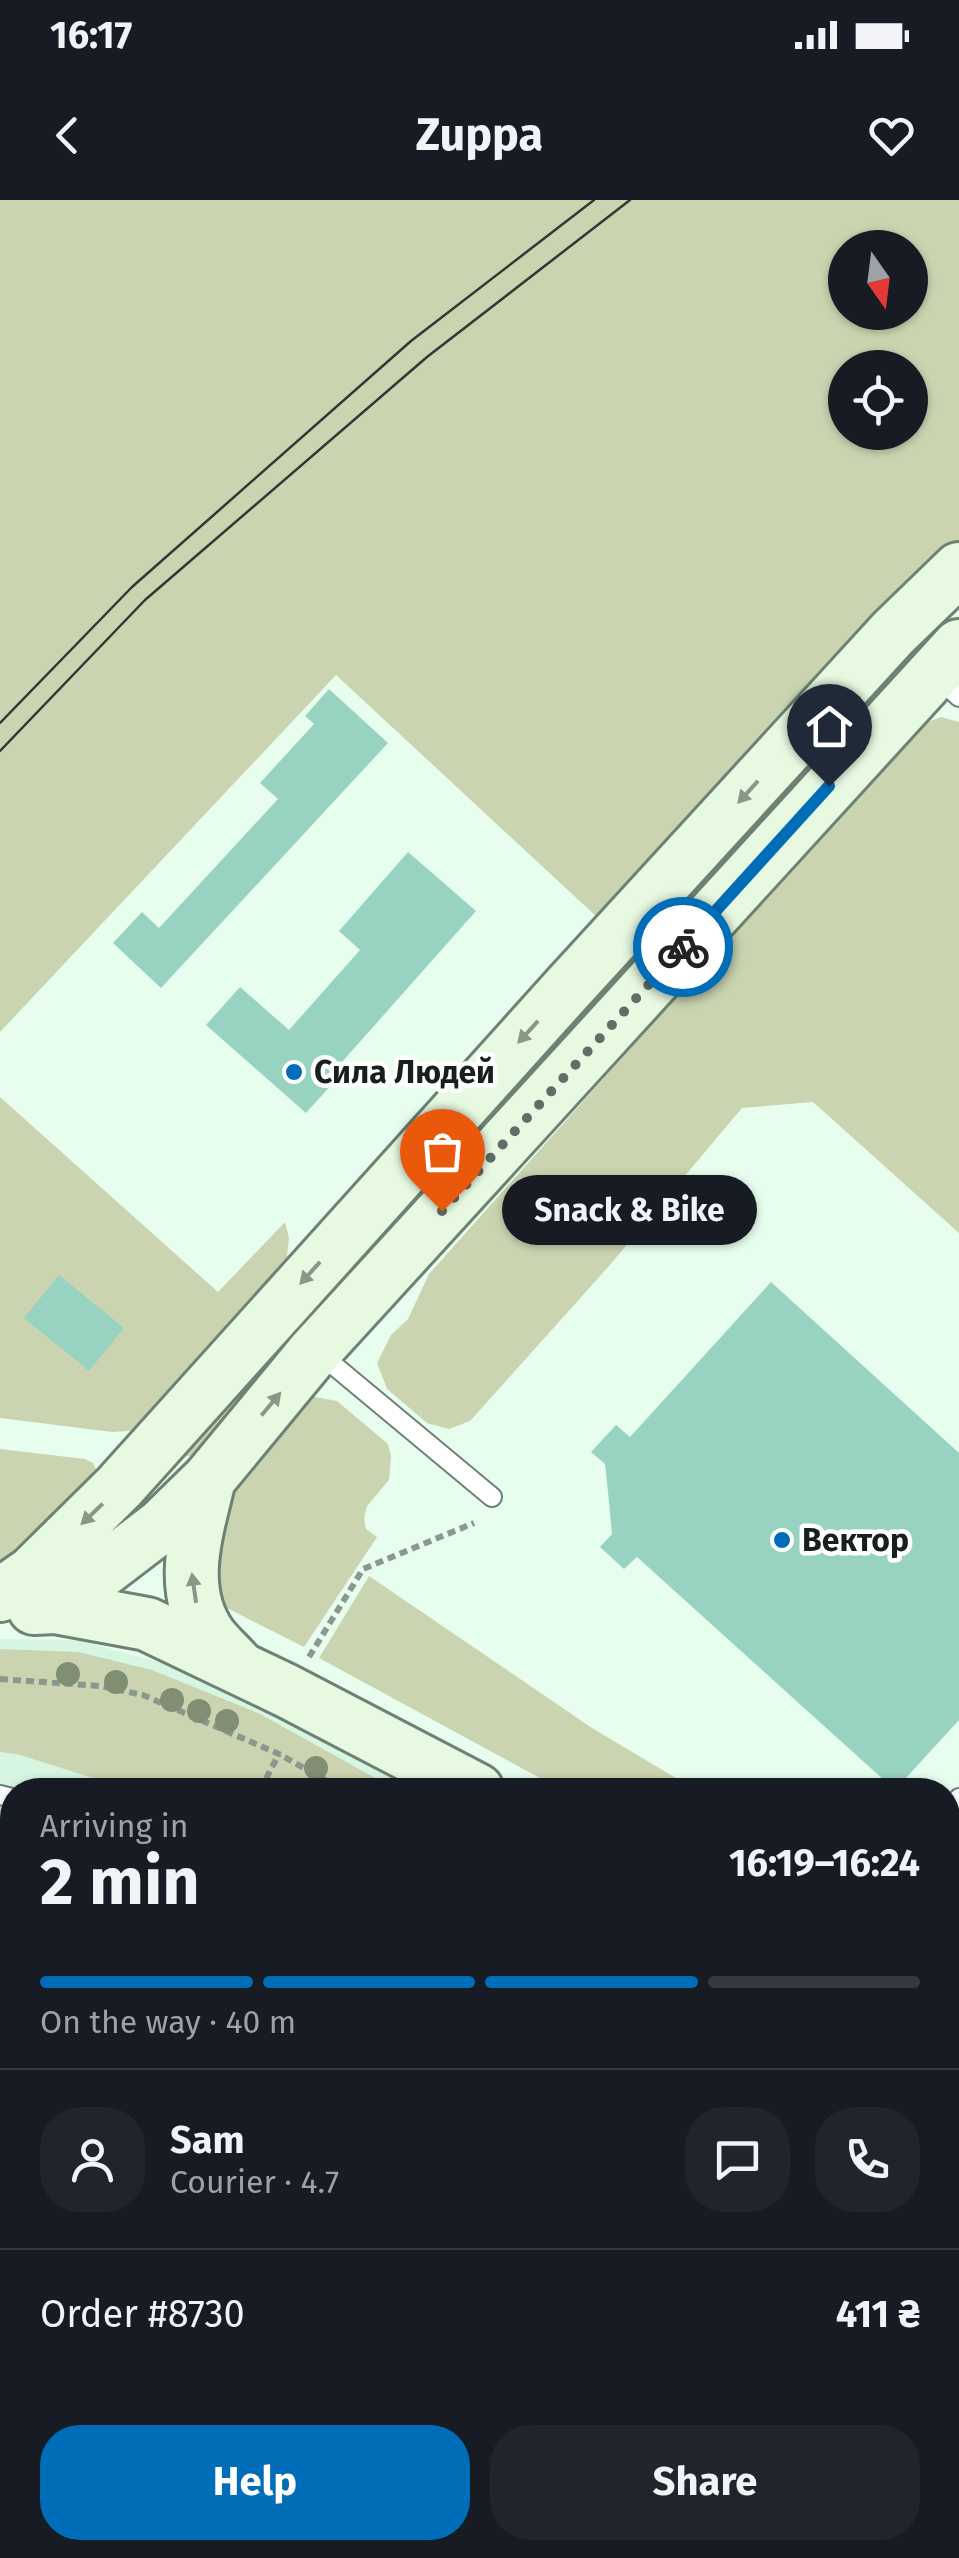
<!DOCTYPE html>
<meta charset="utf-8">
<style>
:root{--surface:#171b24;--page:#20242c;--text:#f1f3f6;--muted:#9ea1a6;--line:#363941;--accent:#006db9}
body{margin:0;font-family:"Fira Sans",sans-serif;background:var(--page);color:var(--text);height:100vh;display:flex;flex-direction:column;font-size:38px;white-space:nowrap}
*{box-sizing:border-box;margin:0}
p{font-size:32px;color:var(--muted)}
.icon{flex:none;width:55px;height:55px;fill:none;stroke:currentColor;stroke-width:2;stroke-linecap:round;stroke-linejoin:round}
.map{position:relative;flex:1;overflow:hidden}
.panel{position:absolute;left:0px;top:1578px;width:960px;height:782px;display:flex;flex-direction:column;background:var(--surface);border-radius:40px 40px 0 0;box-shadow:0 2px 8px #0004}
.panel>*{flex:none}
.needle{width:65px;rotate:166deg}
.fabs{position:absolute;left:828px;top:30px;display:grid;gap:20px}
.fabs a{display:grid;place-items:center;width:100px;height:100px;border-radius:50%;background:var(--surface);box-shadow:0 2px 8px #0004;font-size:50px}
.pin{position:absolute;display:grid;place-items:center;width:85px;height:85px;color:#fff;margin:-102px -42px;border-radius:50% 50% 50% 0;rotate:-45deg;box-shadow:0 0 10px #0007}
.pin .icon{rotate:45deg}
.courier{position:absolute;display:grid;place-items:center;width:100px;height:100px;margin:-50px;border:8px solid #006db9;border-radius:50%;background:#fff;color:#222;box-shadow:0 2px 12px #0007}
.bubble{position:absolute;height:70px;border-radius:35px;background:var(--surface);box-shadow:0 2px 8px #0004;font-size:32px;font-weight:700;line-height:70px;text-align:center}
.summary em{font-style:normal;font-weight:700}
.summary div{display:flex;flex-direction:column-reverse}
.summary{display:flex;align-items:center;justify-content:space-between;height:170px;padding:0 40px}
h1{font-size:65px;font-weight:700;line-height:75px}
.bar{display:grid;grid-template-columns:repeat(4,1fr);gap:15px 10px;align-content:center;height:120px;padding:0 40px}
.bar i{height:12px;border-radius:8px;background:var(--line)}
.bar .current{background:var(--accent)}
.bar p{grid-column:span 4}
.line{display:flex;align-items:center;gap:25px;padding:0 40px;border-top:2px solid var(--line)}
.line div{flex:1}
.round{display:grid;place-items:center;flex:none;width:105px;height:105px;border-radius:40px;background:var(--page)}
.cta{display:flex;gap:20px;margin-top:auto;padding:20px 40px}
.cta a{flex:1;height:115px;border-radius:40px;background:var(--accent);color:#fff;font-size:40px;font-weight:700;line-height:115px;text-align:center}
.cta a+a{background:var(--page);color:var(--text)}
.status{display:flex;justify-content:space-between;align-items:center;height:70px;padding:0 50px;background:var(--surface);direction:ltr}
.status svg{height:28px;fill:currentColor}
header{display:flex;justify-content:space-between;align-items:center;height:130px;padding:0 40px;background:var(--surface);font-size:45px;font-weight:700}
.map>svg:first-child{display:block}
.built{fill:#d7f6e1}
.green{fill:#cbd4b0;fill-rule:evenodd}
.building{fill:#98d2c1}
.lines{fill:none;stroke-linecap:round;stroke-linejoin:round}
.lane-casing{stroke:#6d8174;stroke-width:22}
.secondary-casing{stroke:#6d8174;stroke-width:58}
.path{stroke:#89998e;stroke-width:6;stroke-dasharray:8 5;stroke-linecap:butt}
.lane{stroke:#fff;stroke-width:18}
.secondary{stroke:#e7f9e1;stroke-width:52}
.tram{stroke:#303933;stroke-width:2.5}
.tree{fill:#808e73}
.oneway{fill:#8a9788}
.done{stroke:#606e65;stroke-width:10;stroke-dasharray:0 18}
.route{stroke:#006db9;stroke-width:12}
.poi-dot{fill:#006db9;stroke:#fff;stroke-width:4}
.labels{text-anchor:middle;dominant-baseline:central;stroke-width:9;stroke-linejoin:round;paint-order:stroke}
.poi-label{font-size:32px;font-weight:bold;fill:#18201b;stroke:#fff;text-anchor:start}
</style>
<div class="status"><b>16:17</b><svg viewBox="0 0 49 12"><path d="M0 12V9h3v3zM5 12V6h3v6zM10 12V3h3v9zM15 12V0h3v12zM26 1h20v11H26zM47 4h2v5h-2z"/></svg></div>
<header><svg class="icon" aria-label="back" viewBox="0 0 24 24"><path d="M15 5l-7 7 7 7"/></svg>Zuppa<svg class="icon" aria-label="heart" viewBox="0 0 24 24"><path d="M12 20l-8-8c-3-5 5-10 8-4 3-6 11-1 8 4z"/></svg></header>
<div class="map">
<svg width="959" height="2358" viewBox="0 0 959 2358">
<rect width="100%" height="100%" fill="#e7feee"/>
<path class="built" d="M 0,1439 L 78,1440 L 197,1473 L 423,1590 L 12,1590 L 12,2348 L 671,2348 L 666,2358 L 0,2358 Z"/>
<path class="green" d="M 0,0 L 959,0 L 959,346 L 598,718 L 336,475 L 0,832 ZM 845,48 L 910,48 L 910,112 L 845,112 ZM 845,168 L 910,168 L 910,232 L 845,232 Z
M 873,485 L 878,488 L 877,497 L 193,1256 L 186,1256 L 181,1252 Z
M 941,517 L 959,522 L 959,1033 L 813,902 L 742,908 L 609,1066 L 470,1221 L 449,1229 L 427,1223 L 387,1189 L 377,1163 L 391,1135 L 408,1119 L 429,1074 L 918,526 Z
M 0,897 L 218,1092 L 285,1022 L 289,1038 L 286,1066 L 144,1223 L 129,1231 L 112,1232 L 0,1218 Z
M 310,1196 L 337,1201 L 388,1244 L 391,1256 L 389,1280 L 367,1306 L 364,1318 L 366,1329 L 377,1337 L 304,1447 L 223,1406 L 215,1385 L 223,1291 Z
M 0,1249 L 85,1259 L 93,1263 L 98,1273 L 25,1352 L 0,1366 Z
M 369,1376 L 592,1528 L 696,1590 L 562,1590 L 319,1458 Z
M 0,1449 L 78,1452 L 152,1470 L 260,1514 L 397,1590 L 131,1590 L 17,1554 L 0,1552 Z
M 958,2014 L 959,2106 L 948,2120 L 948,2018 Z"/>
<path class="building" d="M 329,489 L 388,543 L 161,788 L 113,743 L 142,712 L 159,728 L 278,599 L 260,583 L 314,524 L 305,516 Z
M 408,652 L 476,711 L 334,871 L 334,882 L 306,913 L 206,825 L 240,787 L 289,830 L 360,750 L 339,731 Z
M 59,1075 L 124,1128 L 89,1171 L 24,1118 Z
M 771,1082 L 959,1253 L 959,1520 L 895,1590 L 637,1357 L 624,1369 L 600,1347 L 612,1334 L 608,1292 L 605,1264 L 591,1252 L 616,1225 L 630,1237 Z
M 0,1960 L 12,1966 L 12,2348 L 590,2348 L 585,2358 L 0,2358 Z"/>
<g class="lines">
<g class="lane-casing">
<path id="lane" d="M 937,476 L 959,497
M 318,1156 L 337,1168 L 492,1297
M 0,1595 L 12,1598
M 948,1611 L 959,1598
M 948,1700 L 959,1713
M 0,1802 L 12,1808
M 948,2297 L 959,2281
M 901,2348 L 909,2358
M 640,2358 L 645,2348
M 776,2358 L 786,2348"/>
</g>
<g class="secondary-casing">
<path id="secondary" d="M 209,1279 C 197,1331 176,1389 211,1437 C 219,1447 229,1456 238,1466
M 0,1395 L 32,1373 L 119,1287 L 568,788 L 893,433 L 959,369
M 55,1407 L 161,1326 L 209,1279 L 313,1153 L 959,446
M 34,1408 L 55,1407 L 147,1424 L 287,1491 L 477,1590
M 948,1896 L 959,1907"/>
</g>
<path class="path" d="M 309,1457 L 363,1369 L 474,1323
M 0,1479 L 100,1486 L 143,1495 L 279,1554 L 343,1590
M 260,1590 L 279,1554
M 0,1927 L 12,1933
M 948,2007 L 959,2003
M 838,2348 L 853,2358
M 811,2353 L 829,2348"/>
<use href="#lane" class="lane"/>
<use href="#secondary" class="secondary"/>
<path class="tram" d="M 0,523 L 132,387 L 411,141 L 594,0
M 0,551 L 145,400 L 427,157 L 630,0"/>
</g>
<g class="tree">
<circle cx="68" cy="1474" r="12"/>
<circle cx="116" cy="1482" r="12"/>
<circle cx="172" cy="1500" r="12"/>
<circle cx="199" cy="1511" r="12"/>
<circle cx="227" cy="1521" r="12"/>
<circle cx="316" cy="1568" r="12"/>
</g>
<defs><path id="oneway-solid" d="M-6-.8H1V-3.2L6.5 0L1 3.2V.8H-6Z" transform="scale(2.5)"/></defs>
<g class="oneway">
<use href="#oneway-solid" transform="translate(748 592) rotate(132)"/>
<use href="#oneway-solid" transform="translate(528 832) rotate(132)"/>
<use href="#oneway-solid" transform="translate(310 1073) rotate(132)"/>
<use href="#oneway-solid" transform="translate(271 1204) rotate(-50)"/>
<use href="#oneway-solid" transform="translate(92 1314) rotate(136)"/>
<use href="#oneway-solid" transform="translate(194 1388) rotate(-98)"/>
</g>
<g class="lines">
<path class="done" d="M 442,1011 L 683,747"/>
<path class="route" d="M 683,747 L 829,586"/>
</g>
<g class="poi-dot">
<circle cx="294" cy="872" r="10"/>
<circle cx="782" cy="1340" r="10"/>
</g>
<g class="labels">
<g class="poi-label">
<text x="314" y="872">Сила Людей</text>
<text x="802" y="1340">Вектор</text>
</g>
</g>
</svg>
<div class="fabs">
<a><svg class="needle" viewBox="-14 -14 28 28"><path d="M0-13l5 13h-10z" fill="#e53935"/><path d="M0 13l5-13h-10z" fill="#9ea1a6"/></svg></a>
<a><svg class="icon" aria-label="locate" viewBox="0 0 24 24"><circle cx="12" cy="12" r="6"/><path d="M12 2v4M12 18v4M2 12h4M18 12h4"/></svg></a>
</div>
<div class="pin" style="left:442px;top:1011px;background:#ea580c"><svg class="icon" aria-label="bag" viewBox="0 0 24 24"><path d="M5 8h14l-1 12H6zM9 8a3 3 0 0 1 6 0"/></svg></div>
<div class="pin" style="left:829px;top:586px;background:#1f2937"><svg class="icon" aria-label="home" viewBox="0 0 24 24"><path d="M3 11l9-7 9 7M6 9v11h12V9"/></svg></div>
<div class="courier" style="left:683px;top:747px"><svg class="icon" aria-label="bike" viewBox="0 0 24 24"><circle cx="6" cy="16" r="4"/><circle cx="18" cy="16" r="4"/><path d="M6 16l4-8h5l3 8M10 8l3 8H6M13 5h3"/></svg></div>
<div class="bubble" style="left:502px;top:975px;width:255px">Snack &amp; Bike</div>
<section class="panel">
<div class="summary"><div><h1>2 min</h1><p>Arriving in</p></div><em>16:19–16:24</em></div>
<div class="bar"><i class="current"></i><i class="current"></i><i class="current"></i><i></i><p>On the way · 40 m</p></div>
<div class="line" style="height:180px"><a class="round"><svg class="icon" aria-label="person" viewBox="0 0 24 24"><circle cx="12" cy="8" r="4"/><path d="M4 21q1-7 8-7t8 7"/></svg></a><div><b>Sam</b><p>Courier · 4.7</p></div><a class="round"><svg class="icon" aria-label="chat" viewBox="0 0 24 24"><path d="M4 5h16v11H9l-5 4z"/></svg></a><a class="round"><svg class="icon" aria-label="phone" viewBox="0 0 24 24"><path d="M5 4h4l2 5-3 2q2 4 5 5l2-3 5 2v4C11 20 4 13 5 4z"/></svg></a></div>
<div class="line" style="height:130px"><div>Order #8730</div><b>411 ₴</b></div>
<div class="cta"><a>Help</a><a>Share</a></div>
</section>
</div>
